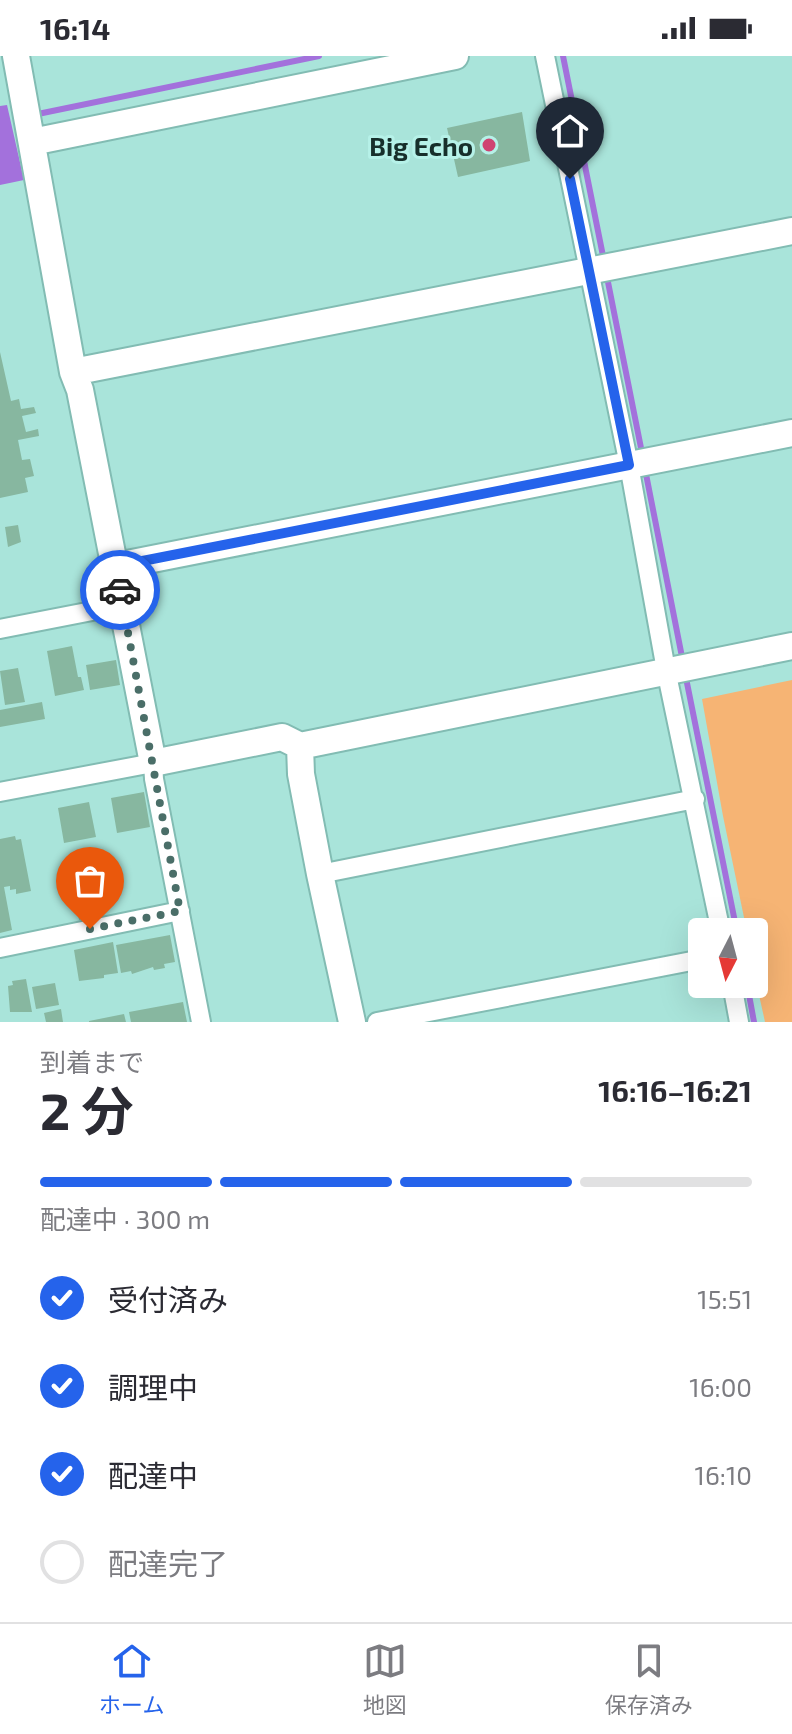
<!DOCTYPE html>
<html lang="ja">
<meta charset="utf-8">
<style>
:root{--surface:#fff;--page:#f2f2f3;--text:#2b2b33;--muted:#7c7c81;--line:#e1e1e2;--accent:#2563eb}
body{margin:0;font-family:"Exo 2","Noto Sans JP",sans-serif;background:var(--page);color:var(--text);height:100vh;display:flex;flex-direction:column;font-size:30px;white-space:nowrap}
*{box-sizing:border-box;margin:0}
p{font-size:26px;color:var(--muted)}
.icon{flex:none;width:44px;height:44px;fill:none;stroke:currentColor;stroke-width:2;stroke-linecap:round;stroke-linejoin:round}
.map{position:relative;height:966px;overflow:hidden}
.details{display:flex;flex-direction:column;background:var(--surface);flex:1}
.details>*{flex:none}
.needle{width:52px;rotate:186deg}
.tools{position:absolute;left:688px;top:862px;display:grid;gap:16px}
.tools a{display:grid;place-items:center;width:80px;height:80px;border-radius:8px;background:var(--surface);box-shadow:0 8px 32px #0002;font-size:40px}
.pin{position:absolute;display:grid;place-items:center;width:68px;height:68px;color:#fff;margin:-82px -34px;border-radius:50% 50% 50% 0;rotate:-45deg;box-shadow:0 0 8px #0007}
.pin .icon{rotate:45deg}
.courier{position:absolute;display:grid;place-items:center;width:80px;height:80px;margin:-40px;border:6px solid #2563eb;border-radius:50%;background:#fff;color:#222;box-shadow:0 2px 10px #0007}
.head em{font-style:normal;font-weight:700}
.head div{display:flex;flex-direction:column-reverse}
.head{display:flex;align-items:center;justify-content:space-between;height:136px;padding:0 40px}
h1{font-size:52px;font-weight:700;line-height:60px}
.bar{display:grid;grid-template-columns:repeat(4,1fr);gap:12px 8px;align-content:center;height:96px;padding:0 40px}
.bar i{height:10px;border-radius:6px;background:var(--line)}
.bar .current{background:var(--accent)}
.bar p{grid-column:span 4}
ol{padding:0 40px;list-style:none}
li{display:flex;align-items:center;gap:24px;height:88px}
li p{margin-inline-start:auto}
li .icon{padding:8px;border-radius:50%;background:var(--accent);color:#fff;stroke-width:4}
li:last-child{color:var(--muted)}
li i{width:44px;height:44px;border:4px solid var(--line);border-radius:50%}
.status{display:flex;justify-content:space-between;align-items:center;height:56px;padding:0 40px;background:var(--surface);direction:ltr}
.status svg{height:22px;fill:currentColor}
.dock{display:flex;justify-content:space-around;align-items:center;height:112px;border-top:2px solid var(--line);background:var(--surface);font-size:22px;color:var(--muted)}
.dock a{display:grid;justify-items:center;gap:4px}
.dock .current{color:var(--accent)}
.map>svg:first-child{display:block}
.green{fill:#f6b474}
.water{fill:#a371dc}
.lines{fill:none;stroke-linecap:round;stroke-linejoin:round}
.stream{stroke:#a371dc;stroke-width:6}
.building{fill:#87b7a0}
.street-casing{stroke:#82bcb3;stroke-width:22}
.secondary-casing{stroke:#82bcb3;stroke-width:30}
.street{stroke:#fff;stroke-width:18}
.secondary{stroke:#fff;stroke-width:26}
.done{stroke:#4a6e68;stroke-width:8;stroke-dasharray:0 14.4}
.route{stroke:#2563eb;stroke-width:10}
.poi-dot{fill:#cf4372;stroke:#b6f1e8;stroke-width:3}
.labels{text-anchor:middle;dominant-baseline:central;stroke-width:6;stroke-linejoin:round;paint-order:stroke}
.poi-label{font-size:26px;font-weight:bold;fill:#172f2b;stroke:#b6f1e8;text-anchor:end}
</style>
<div class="status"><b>16:14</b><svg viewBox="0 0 49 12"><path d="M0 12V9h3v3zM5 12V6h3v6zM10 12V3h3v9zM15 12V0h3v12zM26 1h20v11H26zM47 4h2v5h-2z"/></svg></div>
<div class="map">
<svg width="792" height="966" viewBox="0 0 792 966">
<rect width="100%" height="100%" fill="#a9e4da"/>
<path class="green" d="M 792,624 L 792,966 L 765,966 L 754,916 L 754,876 L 747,876 L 723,760 L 702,643 Z"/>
<path class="water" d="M 7,49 L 24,124 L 0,129 L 0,50 Z"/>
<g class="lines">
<path class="stream" d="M 563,0 L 604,205
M 33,59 L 319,0
M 606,216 L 643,402
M 645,413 L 683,606
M 685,617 L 737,876
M 747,928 L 754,966"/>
</g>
<path class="building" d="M 522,56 L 530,105 L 458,121 L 447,72 Z
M 0,296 L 11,345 L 19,343 L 21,353 L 34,351 L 36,357 L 22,360 L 26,376 L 38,373 L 39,380 L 18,384 L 22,404 L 30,403 L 34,420 L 25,422 L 28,436 L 0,442 Z
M 18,469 L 21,486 L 8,491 L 5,471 Z
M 72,590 L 78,621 L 81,621 L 84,634 L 55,640 L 47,595 Z
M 116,604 L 120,629 L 90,634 L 86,609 Z
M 18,612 L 25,646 L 5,649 L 0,615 Z
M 42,646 L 45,663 L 0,671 L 0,654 Z
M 144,736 L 150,771 L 117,777 L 111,742 Z
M 89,746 L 96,781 L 64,787 L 58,752 Z
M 15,780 L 16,784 L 21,783 L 31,835 L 16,838 L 16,833 L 10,834 L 10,830 L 4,831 L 12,874 L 0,877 L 0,783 Z
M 94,796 L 103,846 L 99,847 L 102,860 L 79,864 L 68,801 Z
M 170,879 L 175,906 L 164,908 L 165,912 L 154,914 L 153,911 L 132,918 L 131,915 L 121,917 L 116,889 Z
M 113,886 L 118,917 L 104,919 L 104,922 L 79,925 L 74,894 Z
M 26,923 L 32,956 L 10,956 L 8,930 L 13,929 L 12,925 Z
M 55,927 L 59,949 L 36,953 L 32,931 Z
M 183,946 L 187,966 L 131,966 L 129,956 Z
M 61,953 L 63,966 L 46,966 L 44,957 Z
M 124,958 L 126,966 L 89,966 L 89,965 Z"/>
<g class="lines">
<g class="street-casing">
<path id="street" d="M 545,0 L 629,409 L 666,614 L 721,876
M 0,573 L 123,549
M 0,736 L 153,707 L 154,723 L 201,966
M 320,818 L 695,743
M 0,892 L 180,855
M 732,928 L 739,966
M 377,966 L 702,903"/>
</g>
<g class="secondary-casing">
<path id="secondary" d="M 16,0 L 73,316 L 80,334 L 153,707 L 282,681 L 300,690 L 792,590
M 32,86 L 455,0
M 73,316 L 792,175
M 117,510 L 792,377
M 300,690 L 301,718 L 320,818 L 352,966"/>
</g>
<use href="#street" class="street"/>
<use href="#secondary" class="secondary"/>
</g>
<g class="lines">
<path class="done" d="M 90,873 L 180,855 L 120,534"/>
<path class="route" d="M 120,534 L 117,510 L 629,409 L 570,123"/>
</g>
<circle class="poi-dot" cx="489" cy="89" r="8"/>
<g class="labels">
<g class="poi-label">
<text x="473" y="89">Big Echo</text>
</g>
</g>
</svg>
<div class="tools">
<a><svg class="needle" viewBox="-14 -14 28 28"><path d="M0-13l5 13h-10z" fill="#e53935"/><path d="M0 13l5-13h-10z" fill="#7c7c81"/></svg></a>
</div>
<div class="pin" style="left:90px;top:873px;background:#ea580c"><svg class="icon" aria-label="bag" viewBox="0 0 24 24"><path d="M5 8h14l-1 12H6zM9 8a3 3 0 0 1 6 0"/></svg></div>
<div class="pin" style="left:570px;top:123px;background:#1f2937"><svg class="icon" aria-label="home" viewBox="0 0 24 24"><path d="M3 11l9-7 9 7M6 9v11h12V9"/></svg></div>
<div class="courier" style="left:120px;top:534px"><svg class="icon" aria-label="car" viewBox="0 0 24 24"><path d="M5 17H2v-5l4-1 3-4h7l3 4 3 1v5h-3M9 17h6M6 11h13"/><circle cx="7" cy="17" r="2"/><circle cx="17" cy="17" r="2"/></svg></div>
</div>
<section class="details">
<div class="head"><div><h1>2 分</h1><p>到着まで</p></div><em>16:16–16:21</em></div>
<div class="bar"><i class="current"></i><i class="current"></i><i class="current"></i><i></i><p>配達中 · 300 m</p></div>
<ol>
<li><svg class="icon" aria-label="check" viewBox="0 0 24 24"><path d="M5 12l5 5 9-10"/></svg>受付済み<p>15:51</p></li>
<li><svg class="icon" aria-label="check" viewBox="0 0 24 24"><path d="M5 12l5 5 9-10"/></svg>調理中<p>16:00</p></li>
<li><svg class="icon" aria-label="check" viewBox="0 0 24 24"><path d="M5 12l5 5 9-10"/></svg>配達中<p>16:10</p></li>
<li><i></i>配達完了</li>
</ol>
</section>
<nav class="dock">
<a class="current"><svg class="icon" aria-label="home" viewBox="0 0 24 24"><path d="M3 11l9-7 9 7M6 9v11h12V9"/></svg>ホーム</a>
<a><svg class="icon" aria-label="map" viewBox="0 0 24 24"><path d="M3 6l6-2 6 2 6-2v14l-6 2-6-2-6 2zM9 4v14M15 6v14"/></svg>地図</a>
<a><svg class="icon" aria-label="saved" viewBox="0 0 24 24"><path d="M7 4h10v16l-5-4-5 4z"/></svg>保存済み</a>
</nav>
